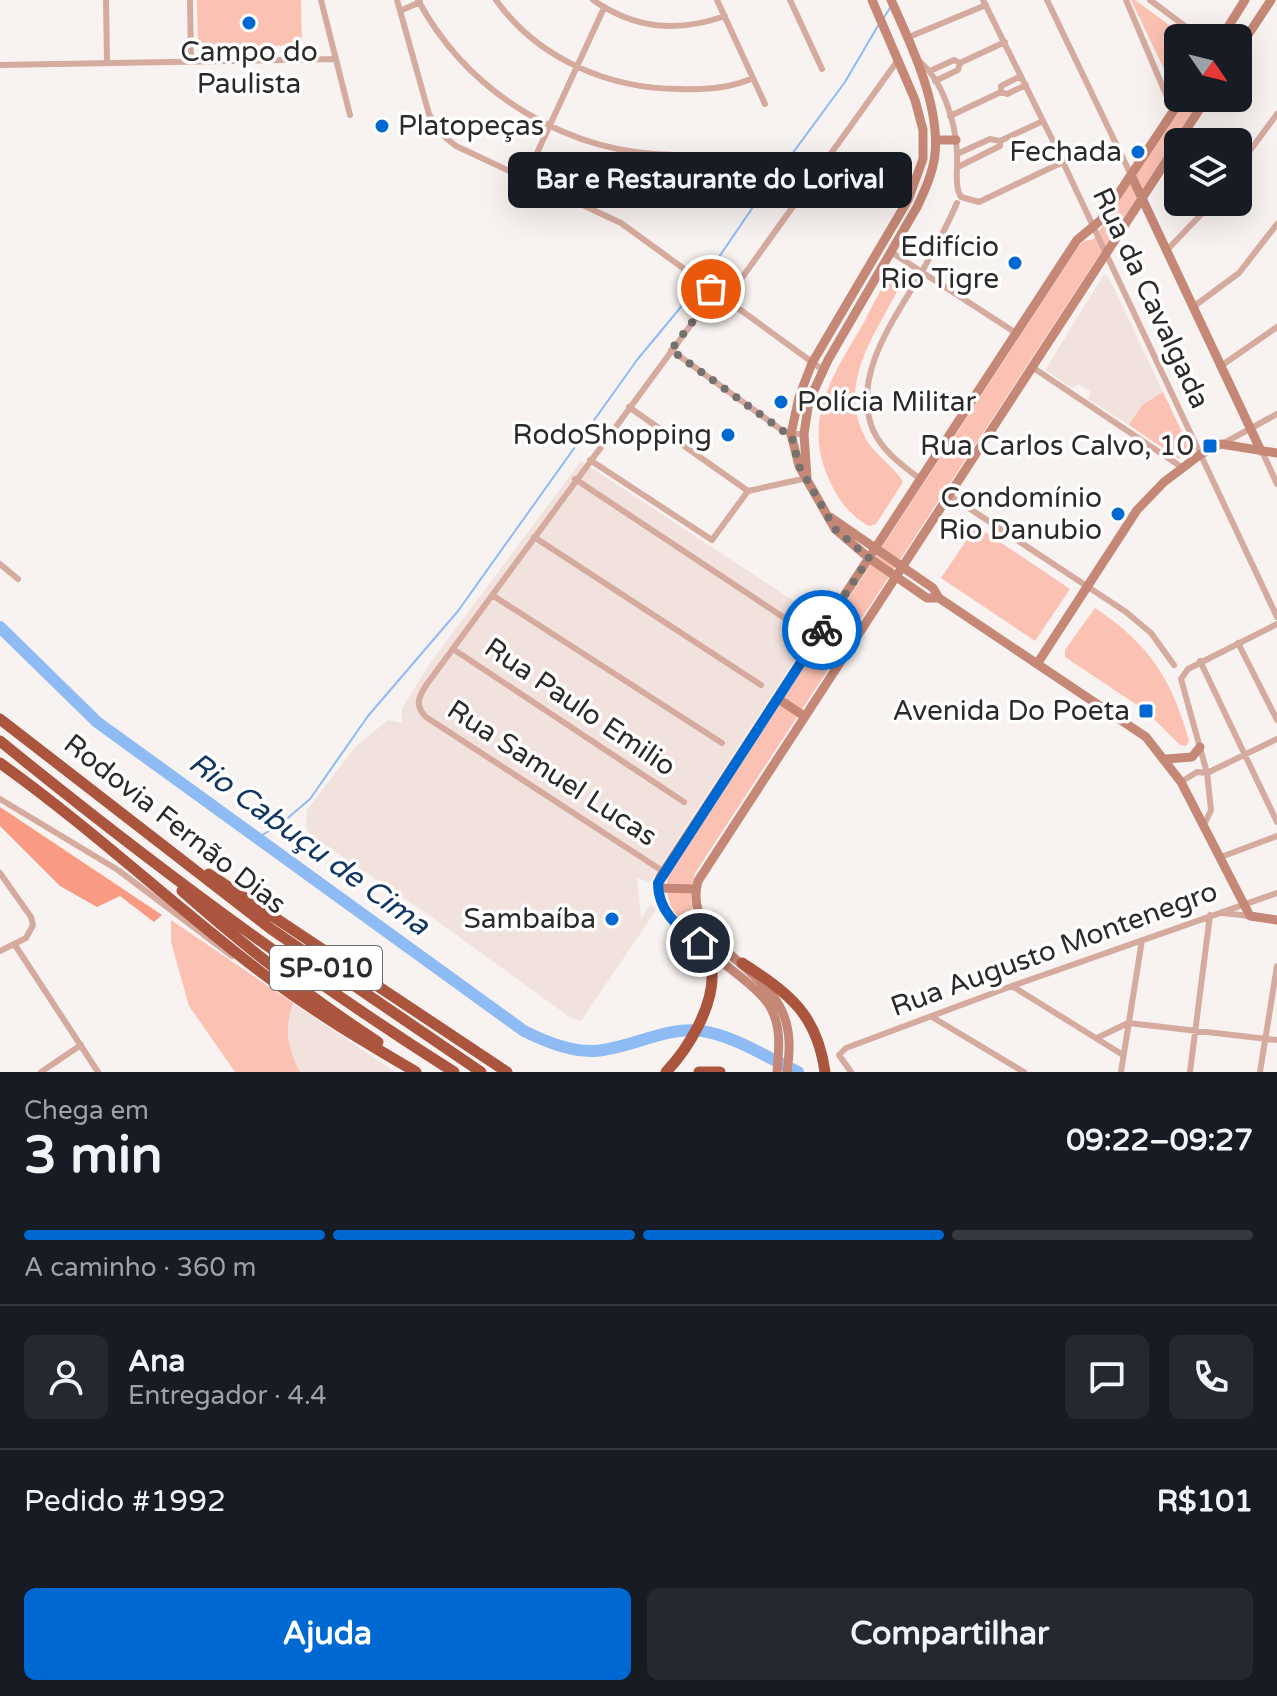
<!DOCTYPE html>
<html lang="pt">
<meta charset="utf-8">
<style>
:root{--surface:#171b24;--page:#242831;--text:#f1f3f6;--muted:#9ea1a6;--line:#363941;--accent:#0069d1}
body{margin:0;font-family:"Varela Round",sans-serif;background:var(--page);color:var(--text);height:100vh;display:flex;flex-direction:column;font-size:30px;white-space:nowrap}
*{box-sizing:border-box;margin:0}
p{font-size:26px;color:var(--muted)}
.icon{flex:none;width:44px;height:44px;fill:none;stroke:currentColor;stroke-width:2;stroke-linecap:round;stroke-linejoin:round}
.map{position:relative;height:1072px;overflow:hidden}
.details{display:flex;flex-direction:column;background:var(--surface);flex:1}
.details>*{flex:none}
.needle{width:52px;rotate:125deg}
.fabs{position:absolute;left:1164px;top:24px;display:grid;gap:16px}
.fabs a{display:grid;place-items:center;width:88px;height:88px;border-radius:12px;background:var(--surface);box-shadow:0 8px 32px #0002;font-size:40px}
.pin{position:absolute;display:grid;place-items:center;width:68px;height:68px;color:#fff;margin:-34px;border:4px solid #fff;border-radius:50%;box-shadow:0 2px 8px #0007}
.courier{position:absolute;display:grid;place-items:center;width:80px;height:80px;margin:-40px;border:6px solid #0069d1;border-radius:50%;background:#fff;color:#222;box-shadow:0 2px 10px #0007}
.bubble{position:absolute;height:56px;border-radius:12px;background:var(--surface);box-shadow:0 8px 32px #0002;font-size:26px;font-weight:700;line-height:56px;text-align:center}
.summary em{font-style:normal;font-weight:700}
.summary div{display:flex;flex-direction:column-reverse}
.summary{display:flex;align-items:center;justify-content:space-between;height:136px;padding:0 24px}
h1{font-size:52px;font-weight:700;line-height:60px}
.bar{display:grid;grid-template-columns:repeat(4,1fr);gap:12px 8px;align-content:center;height:96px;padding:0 24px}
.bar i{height:10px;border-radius:6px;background:var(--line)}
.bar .on{background:var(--accent)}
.bar p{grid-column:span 4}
.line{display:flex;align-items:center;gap:20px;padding:0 24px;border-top:2px solid var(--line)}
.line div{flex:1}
.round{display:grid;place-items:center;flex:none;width:84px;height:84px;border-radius:12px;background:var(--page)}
.button{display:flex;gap:16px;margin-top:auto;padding:16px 24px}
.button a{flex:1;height:92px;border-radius:12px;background:var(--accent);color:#fff;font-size:32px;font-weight:700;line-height:92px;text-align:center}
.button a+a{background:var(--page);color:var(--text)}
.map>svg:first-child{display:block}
.built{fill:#f1e2de}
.green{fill:#fbc1b2}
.forest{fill:#f99b82}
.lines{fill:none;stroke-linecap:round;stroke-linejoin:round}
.stream{stroke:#8fbbf5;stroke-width:2}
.river{stroke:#8fbbf5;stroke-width:12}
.street{stroke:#d6ab9f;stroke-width:6}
.secondary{stroke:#c58776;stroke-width:9}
.highway{stroke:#ab543e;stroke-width:11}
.done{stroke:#74716f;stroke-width:8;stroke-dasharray:0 14.4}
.route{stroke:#0069d1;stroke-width:10}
.poi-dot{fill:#0069d1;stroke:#fff;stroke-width:3}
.labels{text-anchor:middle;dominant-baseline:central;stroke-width:7;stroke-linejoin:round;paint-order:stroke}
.shield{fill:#fff;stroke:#6c6b6a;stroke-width:2}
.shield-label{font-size:26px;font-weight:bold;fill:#2d2b2a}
.poi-label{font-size:28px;fill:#2d2b2a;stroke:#fff;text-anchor:end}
.street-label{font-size:28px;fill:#2d2b2a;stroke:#fff}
.water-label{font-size:30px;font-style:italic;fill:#123764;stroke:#fff}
</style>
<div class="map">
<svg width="1277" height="1072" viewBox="0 0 1277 1072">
<rect width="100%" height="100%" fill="#f8f2f0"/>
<path class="built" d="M 1104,274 L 1109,278 L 1163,392 L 1142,405 L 1129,425 L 1088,399 L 1091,392 L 1087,389 L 1078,384 L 1072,388 L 1045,370 Z
M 581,461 L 821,619 L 650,882 L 637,878 L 641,918 L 651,904 L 656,910 L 581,1021 L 571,1018 L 433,918 L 309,834 L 306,827 L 307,810 L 355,747 L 388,720 L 402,723 L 402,708 L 431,662 Z
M 293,1003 L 395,1072 L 300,1072 L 289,1052 L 286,1024 Z"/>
<path class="green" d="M 197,0 L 301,0 L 302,45 L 198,48 Z
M 1131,0 L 1135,0 L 1187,38 L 1178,38 L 1178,87 L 1175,92 Z
M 1186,98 L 1202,98 L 695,873 C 687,902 692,922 710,945 C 685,926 662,911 668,875 L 1078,247 L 1084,241 L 1094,239 Z
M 892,277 L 898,279 L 900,286 C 875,335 835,385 867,441 C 876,455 899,472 903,482 L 876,524 L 869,526 C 853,518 840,502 832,486 C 800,422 831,379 863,324 C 871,310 879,288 892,277 Z
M 1163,392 L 1191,451 L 1179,459 L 1129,425 L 1142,405 Z
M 976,526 L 1070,589 L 1035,641 L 941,578 Z
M 1095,608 C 1149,644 1172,679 1189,741 L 1186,746 L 1180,745 L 1146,711 L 1065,657 L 1065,650 Z
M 171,920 L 293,1003 C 284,1029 287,1047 300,1072 L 235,1072 L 189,1006 L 171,942 Z"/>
<path class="forest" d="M 0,807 L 162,915 L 154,922 L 120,896 L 97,907 L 60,886 L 0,826 Z"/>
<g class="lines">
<path class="stream" d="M 883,19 L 890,8
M 704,279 L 753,207 L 845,82 L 879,24
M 256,839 L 282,823 L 310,799 L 368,716 L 458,611 L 637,360 L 700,284"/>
<path class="river" d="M 0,627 L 97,722 L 524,1031 C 544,1041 570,1052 594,1051 C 630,1049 665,1026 702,1031 C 735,1036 768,1058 798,1072"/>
<path class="street" d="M 106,0 L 107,63
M 190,0 L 191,62
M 321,0 L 350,115
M 397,0 L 429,114 C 435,128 443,137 456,146 L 621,223 L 823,370
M 418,0 C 469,95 570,155 677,155
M 496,0 C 538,59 609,89 680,89 C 704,90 731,88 753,78
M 593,0 C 635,29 677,33 725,16
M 717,0 L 765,104
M 790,0 L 822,69
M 983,0 L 1054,143 L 1277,617
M 1047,0 L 1131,175
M 1126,0 L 1173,111
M 1150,0 L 1201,38
M 400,11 L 420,2
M 909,37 L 986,5
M 919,61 C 943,80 956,124 957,153 C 958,167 954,186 961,197 L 979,202 L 1063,162
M 0,65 L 336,59
M 930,71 L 954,60 L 960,63
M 935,81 L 958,70 L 960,63 L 1005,42
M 1001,92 L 1001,86 L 1021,76
M 950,116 L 1001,92 L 1007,94 L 1026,85
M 957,154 L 990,139 L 1000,141 L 1043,121
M 958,167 L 1000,146 L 1000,141
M 1238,167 L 1277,114
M 525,179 L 604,8
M 1167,250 L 1213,202
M 891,252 L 1016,333
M 726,300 L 898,60
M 1193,307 L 1239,273 L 1277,224
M 671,350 L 783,431 L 791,434 L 804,434
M 1221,366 L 1277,327
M 1032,367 L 1183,468
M 629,407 L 748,491
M 1224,443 L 1277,414
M 1262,451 L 1277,484
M 590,460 L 712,540 L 748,491 L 807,478
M 575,479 L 801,629
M 920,479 C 902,465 883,452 873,430 C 851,376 894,320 920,275 C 933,252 946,228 957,203
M 949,495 L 1126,612 L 1151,633 L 1174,665
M 534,537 L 761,685
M 0,564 L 18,579
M 492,595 L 722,743
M 1238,643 L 1277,720
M 453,649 L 684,802
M 1200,661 L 1277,822
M 1181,782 L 1197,772 L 1207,773 L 1277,739
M 0,799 L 118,870 L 232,956
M 1204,825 L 1211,810 L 1207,773 L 1181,679 L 1188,669 L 1277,624
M 1221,857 L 1277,836
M 664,872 L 426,717 C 414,705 419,696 427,684 L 715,292
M 0,873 L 31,917 L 33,925 L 26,938 L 0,951
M 1222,913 L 1250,916
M 15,945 L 98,1072
M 1012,986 L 1123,1055
M 932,1017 L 1024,1072
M 1097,1038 L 1128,1023 L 1277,1040
M 41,1072 L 81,1045
M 851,1072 L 839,1055 L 846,1048 L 1012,986 L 1277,893
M 1121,1072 L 1142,940
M 1190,1072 L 1210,915
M 1260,1072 L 1277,966"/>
<path class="secondary" d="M 872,0 L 915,100 L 923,130 L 923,159 L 908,200 L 812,363 L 799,397 L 791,434 L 799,466 L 835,529 L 869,558 L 927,598 L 939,598
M 1221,38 L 1245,0
M 1238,50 L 1271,0
M 936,140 L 956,140
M 1178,142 L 1207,98
M 1131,175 L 1261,451
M 807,478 L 804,434 L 809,401 L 828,360 L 917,207 C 925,190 933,173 935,154 C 940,105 911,44 891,0
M 830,517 L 933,588 L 939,598 L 1146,737 L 1181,782 L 1250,916 L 1277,920
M 1037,664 L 1137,510 L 1164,482 L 1201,454 L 1221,444 L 1277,453
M 777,698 L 804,716
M 1166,759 L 1192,757 L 1200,747
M 658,888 L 696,889
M 777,1072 C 779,1049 782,1026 769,1005 C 747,970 643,922 660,877 L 1077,240 L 1101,220 L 1182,98
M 787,1072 C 790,1051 791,1031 782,1011 C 762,965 682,940 698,881 L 1178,143"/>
<path class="highway" d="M 0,719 L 271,929 L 481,1072
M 0,741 C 145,859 296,972 454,1072
M 0,763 C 91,828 173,905 262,973 C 311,1010 363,1041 416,1072
M 209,874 L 507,1072
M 182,891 C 243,945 309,997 378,1042
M 742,963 C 789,993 817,1014 825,1072
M 666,1072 C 688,1049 714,1006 712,973 C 711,962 703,954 700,943
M 699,1072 L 720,1072"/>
</g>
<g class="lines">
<path class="done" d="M 711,289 L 715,292 L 671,350 L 783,431 L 791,434 L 799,466 L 835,529 L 869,558 L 822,630"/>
<path class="route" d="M 700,943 C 679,927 658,913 658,883 L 822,630"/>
</g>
<g class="poi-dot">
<circle cx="249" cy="23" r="8"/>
<circle cx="382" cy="126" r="8"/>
<circle cx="1138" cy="152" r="8"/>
<circle cx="1015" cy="263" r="8"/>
<circle cx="781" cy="402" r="8"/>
<circle cx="728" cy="435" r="8"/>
<rect x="1202" y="438" width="16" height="16" rx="4"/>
<circle cx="1118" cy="514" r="8"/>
<rect x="1138" y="703" width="16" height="16" rx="4"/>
<circle cx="612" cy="919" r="8"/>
</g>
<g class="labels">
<rect class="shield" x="270" y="946" width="112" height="44" rx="6"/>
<g class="shield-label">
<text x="326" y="968">SP-010</text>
</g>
<g class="poi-label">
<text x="249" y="52" text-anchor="middle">Campo do<tspan x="249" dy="32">Paulista</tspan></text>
<text x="398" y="126" text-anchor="start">Platopeças</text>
<text x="1122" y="152">Fechada</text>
<text x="999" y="247">Edifício<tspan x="999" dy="32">Rio Tigre</tspan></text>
<text x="797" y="402" text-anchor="start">Polícia Militar</text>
<text x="712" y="435">RodoShopping</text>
<text x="1194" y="446">Rua Carlos Calvo, 10</text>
<text x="1102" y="498">Condomínio<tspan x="1102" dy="32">Rio Danubio</tspan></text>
<text x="1130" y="711">Avenida Do Poeta</text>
<text x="596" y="919">Sambaíba</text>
</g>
<g class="street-label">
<text transform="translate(1151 298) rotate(65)">Rua da Cavalgada</text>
<text transform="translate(580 707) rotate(34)">Rua Paulo Emilio</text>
<text transform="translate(552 773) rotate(33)">Rua Samuel Lucas</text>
<text transform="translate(175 824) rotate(38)">Rodovia Fernão Dias</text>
<text transform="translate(1054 949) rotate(-20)">Rua Augusto Montenegro</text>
</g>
<g class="water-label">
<text transform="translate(309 844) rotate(36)">Rio Cabuçu de Cima</text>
</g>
</g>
</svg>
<div class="fabs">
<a><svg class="needle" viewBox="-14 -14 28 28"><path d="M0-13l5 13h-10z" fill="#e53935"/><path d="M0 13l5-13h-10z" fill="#9ea1a6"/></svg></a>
<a><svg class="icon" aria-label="layers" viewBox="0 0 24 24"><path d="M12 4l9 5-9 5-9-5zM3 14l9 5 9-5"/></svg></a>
</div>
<div class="pin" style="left:711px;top:289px;background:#ea580c"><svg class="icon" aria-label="bag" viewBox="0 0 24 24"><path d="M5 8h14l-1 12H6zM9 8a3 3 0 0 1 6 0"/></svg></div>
<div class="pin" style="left:700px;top:943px;background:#1f2937"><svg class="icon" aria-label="home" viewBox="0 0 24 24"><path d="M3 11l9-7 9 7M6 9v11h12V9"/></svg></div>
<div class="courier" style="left:822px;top:630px"><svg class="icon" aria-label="bike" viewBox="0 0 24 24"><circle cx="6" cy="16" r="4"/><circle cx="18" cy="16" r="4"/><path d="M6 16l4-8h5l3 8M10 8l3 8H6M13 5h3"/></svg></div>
<div class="bubble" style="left:508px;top:152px;width:404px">Bar e Restaurante do Lorival</div>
</div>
<section class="details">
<div class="summary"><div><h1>3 min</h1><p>Chega em</p></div><em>09:22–09:27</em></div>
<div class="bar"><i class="on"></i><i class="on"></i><i class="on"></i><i></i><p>A caminho · 360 m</p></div>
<div class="line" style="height:144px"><a class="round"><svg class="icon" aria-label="person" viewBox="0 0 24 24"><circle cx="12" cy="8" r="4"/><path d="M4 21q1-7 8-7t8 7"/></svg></a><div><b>Ana</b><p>Entregador · 4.4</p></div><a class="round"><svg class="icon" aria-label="chat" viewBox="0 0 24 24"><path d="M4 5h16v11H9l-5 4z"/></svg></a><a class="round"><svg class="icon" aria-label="phone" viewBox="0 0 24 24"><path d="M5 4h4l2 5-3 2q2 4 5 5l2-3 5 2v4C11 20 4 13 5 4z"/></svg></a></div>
<div class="line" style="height:104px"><div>Pedido #1992</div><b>R$101</b></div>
<div class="button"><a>Ajuda</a><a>Compartilhar</a></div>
</section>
